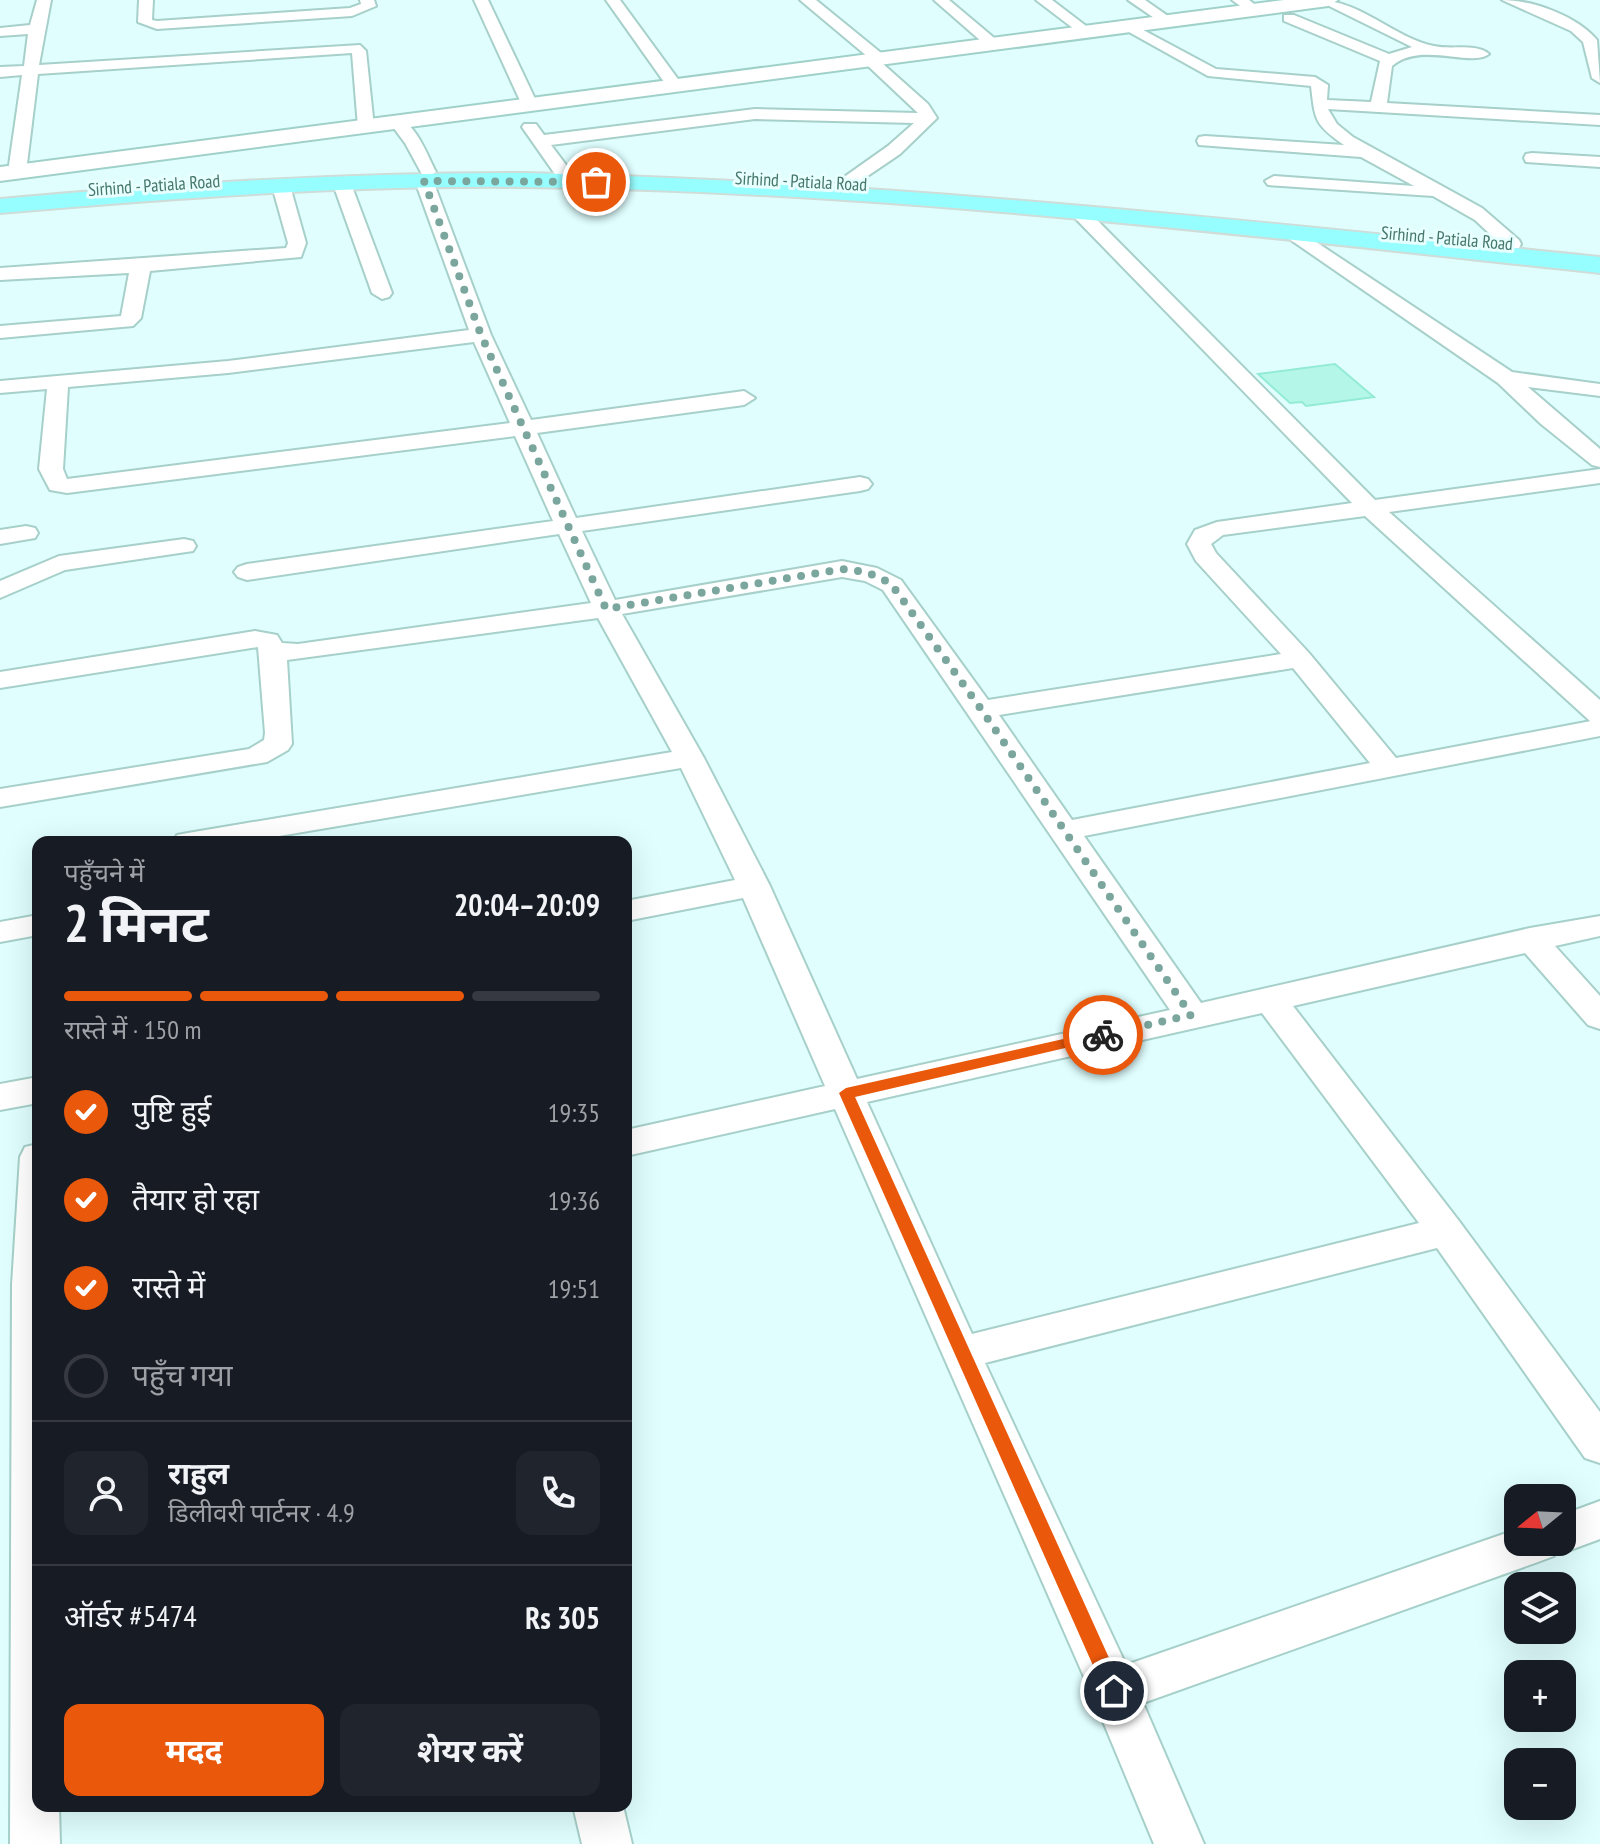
<!DOCTYPE html>
<html lang="hi">
<meta charset="utf-8">
<style>
:root{--surface:#171b24;--page:#20242c;--text:#f1f3f6;--muted:#9ea1a6;--line:#363941;--accent:#ea580c}
body{margin:0;font-family:"PT Sans Narrow","Noto Sans Devanagari",sans-serif;background:var(--page);color:var(--text);height:100vh;display:flex;flex-direction:column;font-size:30px;white-space:nowrap}
*{box-sizing:border-box;margin:0}
p{font-size:26px;color:var(--muted)}
.icon{flex:none;width:44px;height:44px;fill:none;stroke:currentColor;stroke-width:2;stroke-linecap:round;stroke-linejoin:round}
.map{position:relative;flex:1;overflow:hidden}
.details{position:absolute;left:32px;top:836px;width:600px;height:976px;display:flex;flex-direction:column;background:var(--surface);border-radius:16px;box-shadow:0 8px 32px #0002}
.details>*{flex:none}
.needle{width:52px;rotate:252deg}
.tools{position:absolute;left:1504px;top:1484px;display:grid;gap:16px}
.tools a{display:grid;place-items:center;width:72px;height:72px;border-radius:16px;background:var(--surface);box-shadow:0 8px 32px #0002;font-size:40px}
.pin{position:absolute;display:grid;place-items:center;width:68px;height:68px;color:#fff;margin:-34px;border:4px solid #fff;border-radius:50%;box-shadow:0 2px 8px #0007}
.courier{position:absolute;display:grid;place-items:center;width:80px;height:80px;margin:-40px;border:6px solid #ea580c;border-radius:50%;background:#fff;color:#222;box-shadow:0 2px 10px #0007}
.head em{font-style:normal;font-weight:700}
.head div{display:flex;flex-direction:column-reverse}
.head{display:flex;align-items:center;justify-content:space-between;height:136px;padding:0 32px}
h1{font-size:52px;font-weight:700;line-height:60px}
.bar{display:grid;grid-template-columns:repeat(4,1fr);gap:12px 8px;align-content:center;height:96px;padding:0 32px}
.bar i{height:10px;border-radius:6px;background:var(--line)}
.bar .on{background:var(--accent)}
.bar p{grid-column:span 4}
.line{display:flex;align-items:center;gap:20px;padding:0 32px;border-top:2px solid var(--line)}
.line div{flex:1}
.round{display:grid;place-items:center;flex:none;width:84px;height:84px;border-radius:16px;background:var(--page)}
ol{padding:0 32px;list-style:none}
li{display:flex;align-items:center;gap:24px;height:88px}
li p{margin-inline-start:auto}
li .icon{padding:8px;border-radius:50%;background:var(--accent);color:#fff;stroke-width:4}
li:last-child{color:var(--muted)}
li i{width:44px;height:44px;border:4px solid var(--line);border-radius:50%}
.button{display:flex;gap:16px;margin-top:auto;padding:16px 32px}
.button a{flex:1;height:92px;border-radius:16px;background:var(--accent);color:#fff;font-size:32px;font-weight:700;line-height:92px;text-align:center}
.button a+a{background:var(--page);color:var(--text)}
.map>svg:first-child{display:block}
.building{fill:#b4f7e8;stroke:#93ebd6;stroke-width:2}
.lines{fill:none;stroke-linecap:round;stroke-linejoin:round}
.street-casing{stroke:#a6d0c9;stroke-width:4}
.secondary-casing{stroke:#a0d1c9;stroke-width:4}
.primary-casing{stroke:#cfdcd8;stroke-width:4}
.street{fill:#fff;fill-rule:evenodd}
.secondary{fill:#fff;fill-rule:evenodd}
.primary{fill:#96feff;fill-rule:evenodd}
.route{fill:#ea580c}
.done{stroke:#7ba69e;stroke-width:8;stroke-dasharray:0 14.4}
.labels{text-anchor:middle;dominant-baseline:central;stroke-width:6;stroke-linejoin:round;paint-order:stroke}
.far-street-label{font-size:18px;fill:#45776a;stroke:#e8ffff}
</style>
<div class="map">
<svg width="1600" height="1844" viewBox="0 0 1600 1844">
<rect width="100%" height="100%" fill="#e0fefe"/>
<path class="building" d="M 1335,364 L 1374,397 L 1306,406 L 1302,402 L 1290,403 L 1258,374 Z"/>
<g class="lines">
<g class="street-casing">
<path id="street" d="M 37,0 L 51,0 L 39,65 L 360,45 L 366,51 L 374,127 L 366,132 L 358,127 L 352,53 L 38,74 L 26,172 L 17,177 L 11,176 L 8,172 L 22,75 L 0,77 L 0,67 L 24,66 L 28,34 L 0,36 L 0,28 L 30,25 Z
M 139,0 L 153,0 L 152,20 L 157,21 L 350,8 L 361,4 L 360,0 L 374,0 L 376,6 L 352,16 L 157,29 L 138,22 Z
M 474,0 L 488,0 L 538,105 L 536,108 L 524,108 L 522,105 Z
M 606,0 L 620,0 L 683,86 L 681,89 L 669,89 Z
M 800,0 L 816,0 L 886,57 L 889,60 L 883,64 L 928,104 L 937,118 L 900,154 L 838,196 L 832,197 L 823,192 L 888,146 L 914,123 L 755,119 L 551,145 L 572,173 L 563,178 L 557,177 L 522,127 L 524,124 L 536,124 L 544,135 L 755,109 L 918,113 L 866,64 L 863,61 L 868,57 Z
M 934,0 L 949,0 L 999,42 L 999,48 L 989,48 Z
M 1036,0 L 1052,0 L 1094,32 L 1087,36 L 1082,35 Z
M 1128,0 L 1145,0 L 1175,21 L 1173,24 L 1163,24 Z
M 1232,0 L 1249,0 L 1262,10 L 1260,13 L 1250,13 Z
M 1317,0 C 1361,0 1394,38 1434,46 C 1451,50 1476,43 1489,54 C 1471,68 1421,41 1392,66 L 1387,103 L 1600,115 L 1600,125 L 1328,109 L 1337,124 L 1353,137 L 1482,208 L 1519,240 L 1521,244 L 1519,248 L 1505,248 L 1475,220 L 1433,196 L 1268,185 L 1265,181 L 1274,176 L 1414,186 L 1361,157 L 1199,145 L 1197,141 L 1199,137 L 1205,136 L 1344,145 C 1314,124 1315,120 1311,86 L 1208,76 L 1120,27 L 1122,24 L 1132,24 L 1216,69 L 1315,77 L 1328,85 L 1327,100 L 1371,102 L 1380,61 L 1284,21 L 1284,15 L 1294,15 L 1389,54 L 1412,47 Z
M 1502,0 C 1533,0 1577,16 1597,40 L 1600,83 L 1592,78 L 1583,42 L 1571,31 Z
M 398,118 C 417,125 427,155 436,172 L 428,177 L 433,181 L 491,335 L 531,420 L 744,391 L 755,398 L 744,405 L 537,433 L 576,518 L 860,477 L 868,479 L 872,484 L 868,489 L 860,491 L 582,531 L 615,600 L 842,561 L 877,568 L 901,580 L 988,700 L 1281,654 L 1196,561 L 1187,544 L 1195,530 L 1217,522 L 1352,503 L 1075,218 L 1072,214 L 1081,209 L 1087,210 L 1375,500 L 1600,469 L 1600,483 L 1389,512 L 1600,700 L 1600,736 L 1084,836 L 1201,1003 L 1530,928 L 1600,916 L 1600,936 L 1555,946 L 1600,996 L 1600,1029 L 1588,1025 L 1525,953 L 1293,1006 L 1459,1221 L 1600,1412 L 1600,1463 L 1585,1458 L 1437,1248 L 985,1363 L 1126,1665 L 1518,1529 L 1518,1542 L 1562,1542 L 1562,1515 L 1600,1501 L 1600,1539 L 1562,1553 L 1556,1551 L 1554,1556 L 1538,1562 L 1143,1703 L 1204,1844 L 1154,1844 L 1092,1695 L 835,1109 L 626,1156 L 626,1130 L 825,1086 L 743,898 L 626,921 L 626,901 L 735,880 L 681,768 L 243,842 L 173,842 L 177,835 L 188,833 L 672,752 L 598,618 L 287,660 L 292,744 L 288,750 L 267,762 L 0,807 L 0,789 L 249,749 L 264,740 L 265,733 L 258,647 L 0,688 L 0,672 L 255,631 L 277,635 L 282,643 L 298,644 L 591,603 L 559,534 L 247,580 L 238,577 L 234,572 L 238,567 L 247,564 L 553,521 L 515,436 L 67,493 L 50,490 L 39,469 L 47,389 L 0,393 L 0,381 L 228,361 L 469,330 L 415,181 L 423,176 L 405,143 L 390,123 ZM 474,342 L 510,423 L 67,479 L 63,469 L 68,387 L 228,373 ZM 1365,516 L 1590,721 L 1591,721 L 1396,758 L 1309,653 L 1216,553 L 1211,544 L 1223,535 ZM 842,577 L 865,581 L 883,590 L 1170,1010 L 857,1079 L 770,886 L 704,758 L 622,614 ZM 1293,668 L 1370,763 L 1072,820 L 999,715 ZM 1262,1013 L 1419,1223 L 972,1334 L 867,1102 Z
M 1532,153 L 1600,157 L 1600,167 L 1526,162 L 1524,158 L 1526,154 Z
M 342,179 L 351,184 L 392,293 L 389,297 L 382,299 L 372,293 L 333,184 Z
M 281,181 L 290,186 L 306,243 L 301,257 L 150,271 L 141,318 L 133,326 L 0,338 L 0,326 L 121,316 L 129,273 L 0,280 L 0,268 L 286,248 L 288,243 L 272,186 Z
M 1295,228 L 1512,372 L 1600,384 L 1600,396 L 1528,387 L 1600,449 L 1600,467 L 1592,465 L 1541,424 L 1498,383 L 1288,238 L 1286,234 L 1288,230 Z
M 26,526 L 35,528 L 38,533 L 35,538 L 0,544 L 0,530 Z
M 184,539 L 193,541 L 196,546 L 193,551 L 65,570 L 0,598 L 0,581 L 59,556 Z
M 38,915 L 38,935 L 0,942 L 0,922 Z
M 38,1077 L 38,1103 L 0,1110 L 0,1084 Z
M 38,1144 L 38,1806 L 59,1806 L 60,1844 L 10,1844 L 12,1285 L 20,1157 L 25,1147 Z
M 573,1806 L 623,1806 L 632,1844 L 582,1844 Z"/>
</g>
<g class="secondary-casing">
<path id="secondary" d="M 1284,0 L 1338,0 L 1328,6 L 0,181 L 0,167 Z"/>
</g>
<g class="primary-casing">
<path id="primary" d="M 523,173 C 884,181 1241,220 1600,257 L 1600,273 C 1242,235 884,191 523,187 C 349,185 174,198 0,213 L 0,199 C 174,183 348,173 523,173 Z"/>
</g>
<use href="#street" class="street"/>
<use href="#secondary" class="secondary"/>
<use href="#primary" class="primary"/>
</g>
<path class="route" d="M 1103,1030 L 1108,1031 L 1108,1038 L 855,1097 L 1124,1691 L 1121,1697 L 1114,1700 L 1107,1697 L 839,1093 L 846,1088 Z"/>
<g class="lines">
<path class="done" d="M 596,182 L 424,181 L 481,335 L 606,609 L 842,569 C 862,571 875,573 892,585 L 981,709 L 1191,1015 L 1103,1035"/>
</g>
<g class="labels">
<g class="far-street-label">
<text transform="translate(801 181) rotate(3)">Sirhind - Patiala Road</text>
<text transform="translate(154 185) rotate(-4)">Sirhind - Patiala Road</text>
<text transform="translate(1447 238) rotate(5)">Sirhind - Patiala Road</text>
</g>
</g>
</svg>
<div class="tools">
<a><svg class="needle" viewBox="-14 -14 28 28"><path d="M0-13l5 13h-10z" fill="#e53935"/><path d="M0 13l5-13h-10z" fill="#9ea1a6"/></svg></a>
<a><svg class="icon" aria-label="layers" viewBox="0 0 24 24"><path d="M12 4l9 5-9 5-9-5zM3 14l9 5 9-5"/></svg></a>
<a>+</a>
<a>−</a>
</div>
<div class="pin" style="left:596px;top:182px;background:#ea580c"><svg class="icon" aria-label="bag" viewBox="0 0 24 24"><path d="M5 8h14l-1 12H6zM9 8a3 3 0 0 1 6 0"/></svg></div>
<div class="pin" style="left:1114px;top:1691px;background:#1f2937"><svg class="icon" aria-label="home" viewBox="0 0 24 24"><path d="M3 11l9-7 9 7M6 9v11h12V9"/></svg></div>
<div class="courier" style="left:1103px;top:1035px"><svg class="icon" aria-label="bike" viewBox="0 0 24 24"><circle cx="6" cy="16" r="4"/><circle cx="18" cy="16" r="4"/><path d="M6 16l4-8h5l3 8M10 8l3 8H6M13 5h3"/></svg></div>
<section class="details">
<div class="head"><div><h1>2 मिनट</h1><p>पहुँचने में</p></div><em>20:04–20:09</em></div>
<div class="bar"><i class="on"></i><i class="on"></i><i class="on"></i><i></i><p>रास्ते में · 150 m</p></div>
<ol>
<li><svg class="icon" aria-label="check" viewBox="0 0 24 24"><path d="M5 12l5 5 9-10"/></svg>पुष्टि हुई<p>19:35</p></li>
<li><svg class="icon" aria-label="check" viewBox="0 0 24 24"><path d="M5 12l5 5 9-10"/></svg>तैयार हो रहा<p>19:36</p></li>
<li><svg class="icon" aria-label="check" viewBox="0 0 24 24"><path d="M5 12l5 5 9-10"/></svg>रास्ते में<p>19:51</p></li>
<li><i></i>पहुँच गया</li>
</ol>
<div class="line" style="height:144px"><a class="round"><svg class="icon" aria-label="person" viewBox="0 0 24 24"><circle cx="12" cy="8" r="4"/><path d="M4 21q1-7 8-7t8 7"/></svg></a><div><b>राहुल</b><p>डिलीवरी पार्टनर · 4.9</p></div><a class="round"><svg class="icon" aria-label="phone" viewBox="0 0 24 24"><path d="M5 4h4l2 5-3 2q2 4 5 5l2-3 5 2v4C11 20 4 13 5 4z"/></svg></a></div>
<div class="line" style="height:104px"><div>ऑर्डर #5474</div><b>Rs 305</b></div>
<div class="button"><a>मदद</a><a>शेयर करें</a></div>
</section>
</div>
